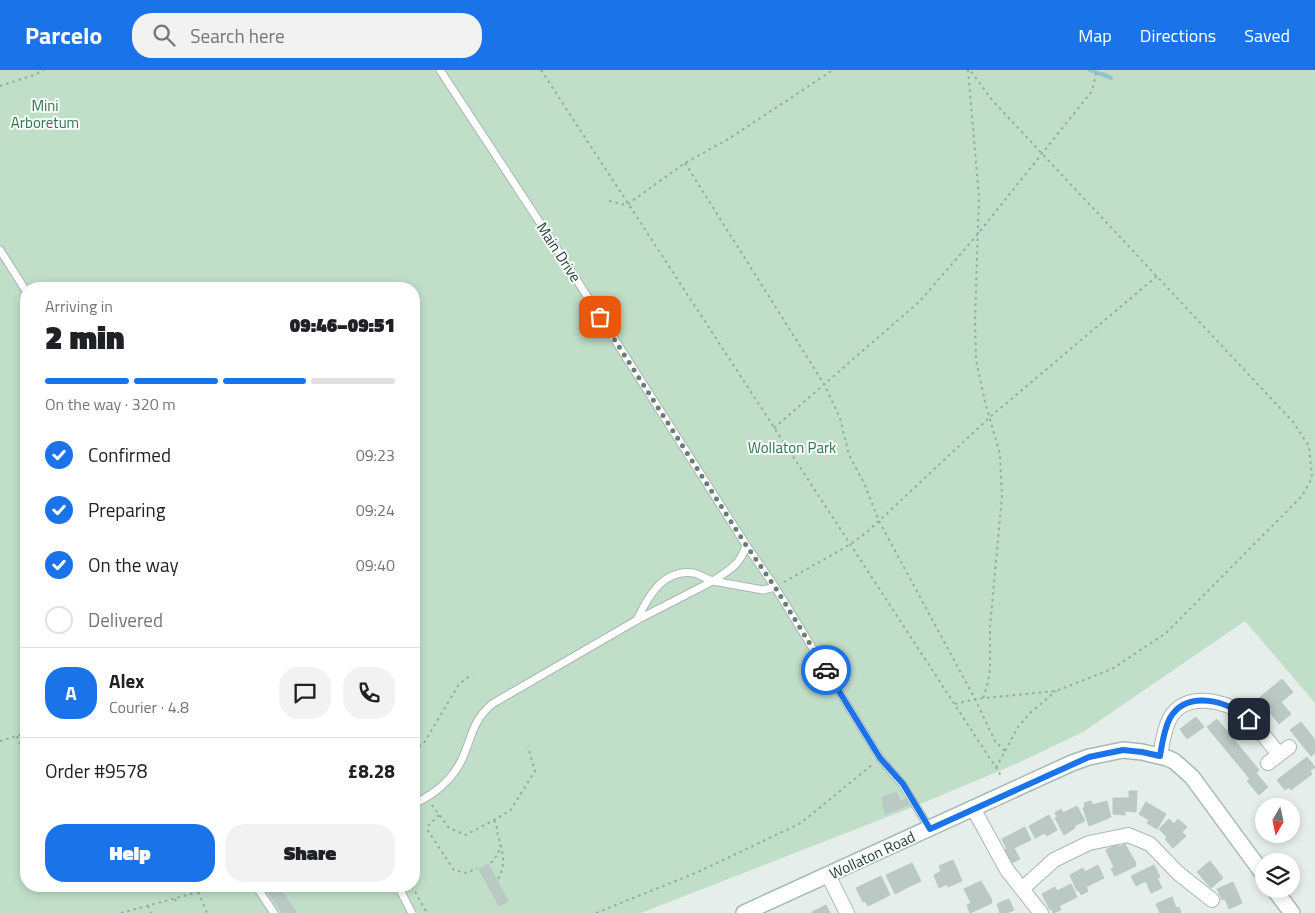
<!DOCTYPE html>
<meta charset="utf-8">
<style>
:root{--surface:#fff;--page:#f2f2f2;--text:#202124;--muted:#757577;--line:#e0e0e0;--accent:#1a73e8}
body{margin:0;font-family:"Titillium Web",sans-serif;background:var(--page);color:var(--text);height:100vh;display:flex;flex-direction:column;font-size:19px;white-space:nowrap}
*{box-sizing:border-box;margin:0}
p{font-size:16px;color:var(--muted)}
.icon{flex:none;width:28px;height:28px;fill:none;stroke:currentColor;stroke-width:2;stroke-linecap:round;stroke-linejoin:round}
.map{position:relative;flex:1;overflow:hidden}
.side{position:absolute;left:20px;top:212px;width:400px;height:610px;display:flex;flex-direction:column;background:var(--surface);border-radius:20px;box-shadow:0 2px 8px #0003}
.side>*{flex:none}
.needle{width:32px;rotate:189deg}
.fabs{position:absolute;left:1255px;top:728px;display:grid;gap:10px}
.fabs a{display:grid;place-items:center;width:45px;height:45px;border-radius:50%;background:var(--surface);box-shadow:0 2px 8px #0003;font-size:25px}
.pin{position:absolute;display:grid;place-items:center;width:42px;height:42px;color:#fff;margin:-21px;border-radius:10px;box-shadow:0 2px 8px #0006}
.courier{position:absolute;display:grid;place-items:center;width:50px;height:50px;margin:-25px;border:4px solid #1a73e8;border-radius:50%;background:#fff;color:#222;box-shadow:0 1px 6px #0007}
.overview em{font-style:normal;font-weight:800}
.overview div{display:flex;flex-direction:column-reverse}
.overview{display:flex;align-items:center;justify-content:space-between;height:85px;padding:0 25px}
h1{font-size:32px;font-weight:800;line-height:38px}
.bar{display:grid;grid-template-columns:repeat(4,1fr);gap:8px 5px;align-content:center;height:60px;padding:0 25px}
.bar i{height:6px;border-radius:4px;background:var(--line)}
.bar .selected{background:var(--accent)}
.bar p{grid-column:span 4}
.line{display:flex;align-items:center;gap:12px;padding:0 25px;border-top:1px solid var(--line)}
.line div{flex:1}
.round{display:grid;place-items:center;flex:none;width:52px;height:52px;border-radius:20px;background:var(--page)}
ol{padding:0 25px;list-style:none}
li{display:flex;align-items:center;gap:15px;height:55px}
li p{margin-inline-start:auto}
li .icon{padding:5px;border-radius:50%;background:var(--accent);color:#fff;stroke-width:4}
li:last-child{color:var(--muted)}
li i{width:28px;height:28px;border:2px solid var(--line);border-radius:50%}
.cta{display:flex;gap:10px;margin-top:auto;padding:10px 25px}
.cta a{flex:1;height:58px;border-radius:20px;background:var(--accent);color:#fff;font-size:20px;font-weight:800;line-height:58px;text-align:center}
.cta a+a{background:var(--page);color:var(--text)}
header{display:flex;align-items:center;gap:30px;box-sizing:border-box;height:70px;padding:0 25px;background:var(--accent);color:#fff}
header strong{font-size:24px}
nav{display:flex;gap:28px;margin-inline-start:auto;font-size:18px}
.search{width:350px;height:45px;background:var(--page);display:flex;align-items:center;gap:12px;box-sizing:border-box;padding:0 18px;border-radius:20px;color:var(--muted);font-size:19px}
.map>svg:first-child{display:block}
.green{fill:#c1dec9;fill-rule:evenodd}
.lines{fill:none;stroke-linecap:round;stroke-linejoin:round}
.stream{stroke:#92c5d0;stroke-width:4}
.building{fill:#bbc9c4;stroke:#b9c8c2}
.lane-casing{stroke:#a9b6b2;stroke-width:9}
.street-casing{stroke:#a9b6b2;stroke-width:16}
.secondary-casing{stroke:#a5bab3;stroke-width:18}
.path{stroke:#88b0a4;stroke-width:2;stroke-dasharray:2.5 4;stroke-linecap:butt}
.lane{stroke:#fff;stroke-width:7}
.street{stroke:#fff;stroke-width:14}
.secondary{stroke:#fff;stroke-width:15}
.done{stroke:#697d77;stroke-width:5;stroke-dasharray:0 9}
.route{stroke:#1a73e8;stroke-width:6}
.labels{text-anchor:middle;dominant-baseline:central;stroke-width:4;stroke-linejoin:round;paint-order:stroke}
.park-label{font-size:15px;fill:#31754d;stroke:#f7fbf9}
.street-label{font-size:15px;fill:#264039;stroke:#f7fbf9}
</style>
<header>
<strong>Parcelo</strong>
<div class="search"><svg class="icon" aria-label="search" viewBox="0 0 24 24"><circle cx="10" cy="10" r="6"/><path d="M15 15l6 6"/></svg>Search here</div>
<nav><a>Map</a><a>Directions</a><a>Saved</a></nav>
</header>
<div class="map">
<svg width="1315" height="843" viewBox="0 0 1315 843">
<rect width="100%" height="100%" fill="#e6eeeb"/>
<path class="green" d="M 0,0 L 1315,0 L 1315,633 L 1245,551 L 1083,662 L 1018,693 L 918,735 L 641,843 L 0,843 ZM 26,219 L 414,219 L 414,816 L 26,816 Z"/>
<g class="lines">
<path class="stream" d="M 1090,0 L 1111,8 L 1103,4"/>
</g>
<path class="building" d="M 1282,609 L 1293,622 L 1281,632 L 1291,644 L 1279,654 L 1270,642 L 1272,640 L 1265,631 L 1263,633 L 1259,628 Z
M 1196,647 L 1204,657 L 1187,669 L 1180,659 Z
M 1217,649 L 1259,700 L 1256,703 L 1268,717 L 1259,725 L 1247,711 L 1250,709 L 1207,657 Z
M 1301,652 L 1315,670 L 1315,683 L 1311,686 L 1290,660 Z
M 1307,687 L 1315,697 L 1310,701 L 1312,704 L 1291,720 L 1289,717 L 1285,720 L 1277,710 Z
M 1129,721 L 1137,721 L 1136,742 L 1125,741 L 1125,745 L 1113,744 L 1113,728 L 1129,728 Z
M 896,722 L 900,731 L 906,729 L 908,735 L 886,744 L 882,734 L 884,733 L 882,728 Z
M 1091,731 L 1092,735 L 1107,731 L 1111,747 L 1089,756 L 1083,738 L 1085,737 L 1084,733 Z
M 1146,732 L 1166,744 L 1157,759 L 1147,753 L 1149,750 L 1139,744 Z
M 1077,736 L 1085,751 L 1074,756 L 1075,758 L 1064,765 L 1055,748 L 1057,747 L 1055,743 L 1061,739 L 1063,743 Z
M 1049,745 L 1057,760 L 1047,766 L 1045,763 L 1035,768 L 1029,756 Z
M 1169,749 L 1174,754 L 1178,749 L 1187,757 L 1182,762 L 1186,766 L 1173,778 L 1165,769 L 1167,767 L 1159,759 Z
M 1025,757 L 1031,770 L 1014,778 L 1020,789 L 1011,793 L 1004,780 L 1007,779 L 1002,769 Z
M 1117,774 L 1119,777 L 1125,774 L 1136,793 L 1135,794 L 1136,796 L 1115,806 L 1111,799 L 1114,797 L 1106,780 Z
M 953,790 L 962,811 L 948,817 L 947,814 L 939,818 L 934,805 L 941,801 L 939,796 Z
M 1210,791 L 1223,808 L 1211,818 L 1197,802 Z
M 912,793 L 921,811 L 908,817 L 899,799 Z
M 488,794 L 508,831 L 499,836 L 479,799 Z
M 1098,795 L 1104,808 L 1086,817 L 1088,821 L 1081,825 L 1079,820 L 1077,821 L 1070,805 L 1083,798 L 1085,802 Z
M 1154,795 L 1160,807 L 1157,808 L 1162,818 L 1151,823 L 1146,811 L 1136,816 L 1131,806 Z
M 899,799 L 908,817 L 895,824 L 886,805 Z
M 881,806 L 890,825 L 868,836 L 865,831 L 863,832 L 856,818 Z
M 981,811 L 992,830 L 991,831 L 992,833 L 970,843 L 967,835 L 971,833 L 964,819 Z
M 1233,812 L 1242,833 L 1229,839 L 1225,829 L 1222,830 L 1217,819 Z
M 1071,814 L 1077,827 L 1059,836 L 1061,840 L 1053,843 L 1052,839 L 1050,840 L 1042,824 L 1055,817 L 1057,821 Z
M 264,816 L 278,816 L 297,843 L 282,843 Z
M 1172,827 L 1176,838 L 1179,837 L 1181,843 L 1160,843 L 1156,834 Z
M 1009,829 L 1014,840 L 1007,843 L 1000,843 L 997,834 Z
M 826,835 L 830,843 L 812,843 L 812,842 Z"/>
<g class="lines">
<g class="lane-casing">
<path id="lane" d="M 440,0 L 548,165 L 746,475 L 775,517 L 880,688 L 903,715 L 930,759
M 0,180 L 26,221
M 637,550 C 648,526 664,498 694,503 C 700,505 707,509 713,511 C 730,499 740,496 746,475
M 414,734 C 437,723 456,707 465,682 C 473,662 474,650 492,634 L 637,550 L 713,511 L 763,520 L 775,517
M 256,816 L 274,843
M 398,816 L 412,843"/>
</g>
<g class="street-casing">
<path id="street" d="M 1160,686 C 1162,674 1164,659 1170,648 C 1185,621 1225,630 1246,646 C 1258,656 1268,672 1279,684
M 1268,693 L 1289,677
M 973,738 L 1007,800 L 1041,843
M 828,805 L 847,843
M 1022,819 L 1054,790 L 1089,773 L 1128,765 L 1150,774 L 1178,803 L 1212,830"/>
</g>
<g class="secondary-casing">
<path id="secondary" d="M 1274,819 L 1292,843
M 744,843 L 1072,693 L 1089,687 L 1123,680 L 1142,682 L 1167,688 L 1174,691 L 1192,707 L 1264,805"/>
</g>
<path class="path" d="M 541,0 L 1002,707
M 968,0 L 979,127 L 975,250 L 976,290 L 985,332 L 1000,384 L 1002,426 L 990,557 L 990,599 L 988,612 L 983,629
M 0,16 L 34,5 L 44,0
M 685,93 L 824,314 L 840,348 L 849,385 L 864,413 L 879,451 L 975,629 L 995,671 L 1005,681
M 609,131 L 626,135 L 628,134 L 685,93 L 730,68 L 833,0
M 774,358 L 920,231 L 977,165 L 1092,21 L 1097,0
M 784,512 L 851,474 L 867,462 L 990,347 L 1157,206
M 955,634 L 975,629 L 1056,621 L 1112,599 L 1166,563 L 1302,426 L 1312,408 L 1309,376 L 1293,352 L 992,30 L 970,0
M 17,666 L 26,689
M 0,671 L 26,663
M 414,681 L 424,673 L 459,614 L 472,604
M 996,698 L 1018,657 L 1031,642 L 1056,621
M 432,735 L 449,758 L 466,765 L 510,741 L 535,701 L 528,677
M 439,745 L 428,756 L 428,761 L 454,800 L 467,803 L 477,798
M 494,750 C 499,759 496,761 499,769 C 503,782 506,795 498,809
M 491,793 L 498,784 L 500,775
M 196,816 L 207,843
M 291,816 L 293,819
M 412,816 L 427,843
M 175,829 L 177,834
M 148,836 L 151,843
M 121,843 L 198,822
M 596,843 L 698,802 L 801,753 L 873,694"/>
<use href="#lane" class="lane"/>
<use href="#street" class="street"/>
<use href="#secondary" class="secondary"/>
</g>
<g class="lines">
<path class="done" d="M 600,247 L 746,475 L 775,517 L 826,600"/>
<path class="route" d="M 826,600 L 880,688 L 903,714 L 930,759 L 1089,687 L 1123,680 L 1142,682 L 1160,686 C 1162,674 1164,659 1170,648 C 1187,619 1229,631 1249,649"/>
</g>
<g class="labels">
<g class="park-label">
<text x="45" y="35">Mini<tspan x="45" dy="17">Arboretum</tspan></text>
<text x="792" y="377">Wollaton Park</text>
</g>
<g class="street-label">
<text transform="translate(559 182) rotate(57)">Main Drive</text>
<text transform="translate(872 785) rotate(-25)">Wollaton Road</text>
</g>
</g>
</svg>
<div class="fabs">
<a><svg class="needle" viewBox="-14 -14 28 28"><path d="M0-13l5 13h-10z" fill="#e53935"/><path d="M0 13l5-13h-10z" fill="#757577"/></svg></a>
<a><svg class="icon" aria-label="layers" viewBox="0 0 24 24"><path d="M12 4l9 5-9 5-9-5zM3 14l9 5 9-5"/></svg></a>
</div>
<div class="pin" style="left:600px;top:247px;background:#ea580c"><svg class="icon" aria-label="bag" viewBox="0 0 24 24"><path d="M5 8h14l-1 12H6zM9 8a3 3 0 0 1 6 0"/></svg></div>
<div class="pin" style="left:1249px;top:649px;background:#1f2937"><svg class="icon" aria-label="home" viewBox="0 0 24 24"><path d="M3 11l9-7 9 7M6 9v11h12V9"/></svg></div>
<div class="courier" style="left:826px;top:600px"><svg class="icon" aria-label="car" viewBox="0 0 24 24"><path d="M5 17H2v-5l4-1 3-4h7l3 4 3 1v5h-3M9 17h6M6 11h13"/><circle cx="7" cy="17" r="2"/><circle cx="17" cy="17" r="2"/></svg></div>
<section class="side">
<div class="overview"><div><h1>2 min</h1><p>Arriving in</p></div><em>09:46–09:51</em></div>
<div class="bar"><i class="selected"></i><i class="selected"></i><i class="selected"></i><i></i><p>On the way · 320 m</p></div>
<ol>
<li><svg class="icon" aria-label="check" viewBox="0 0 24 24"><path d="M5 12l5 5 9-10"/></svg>Confirmed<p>09:23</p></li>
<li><svg class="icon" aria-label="check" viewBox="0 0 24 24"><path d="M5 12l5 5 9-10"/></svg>Preparing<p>09:24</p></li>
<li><svg class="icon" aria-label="check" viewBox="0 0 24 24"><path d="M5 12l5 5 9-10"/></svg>On the way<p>09:40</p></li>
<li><i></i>Delivered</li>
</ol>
<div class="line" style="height:90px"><b class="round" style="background:var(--accent);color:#fff">A</b><div><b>Alex</b><p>Courier · 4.8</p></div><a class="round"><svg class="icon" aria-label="chat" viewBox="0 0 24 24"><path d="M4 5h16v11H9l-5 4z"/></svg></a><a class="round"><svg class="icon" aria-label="phone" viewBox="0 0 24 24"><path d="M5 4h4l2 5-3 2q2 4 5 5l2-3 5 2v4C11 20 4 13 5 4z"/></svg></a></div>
<div class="line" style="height:65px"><div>Order #9578</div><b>£8.28</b></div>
<div class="cta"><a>Help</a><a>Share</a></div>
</section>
</div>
